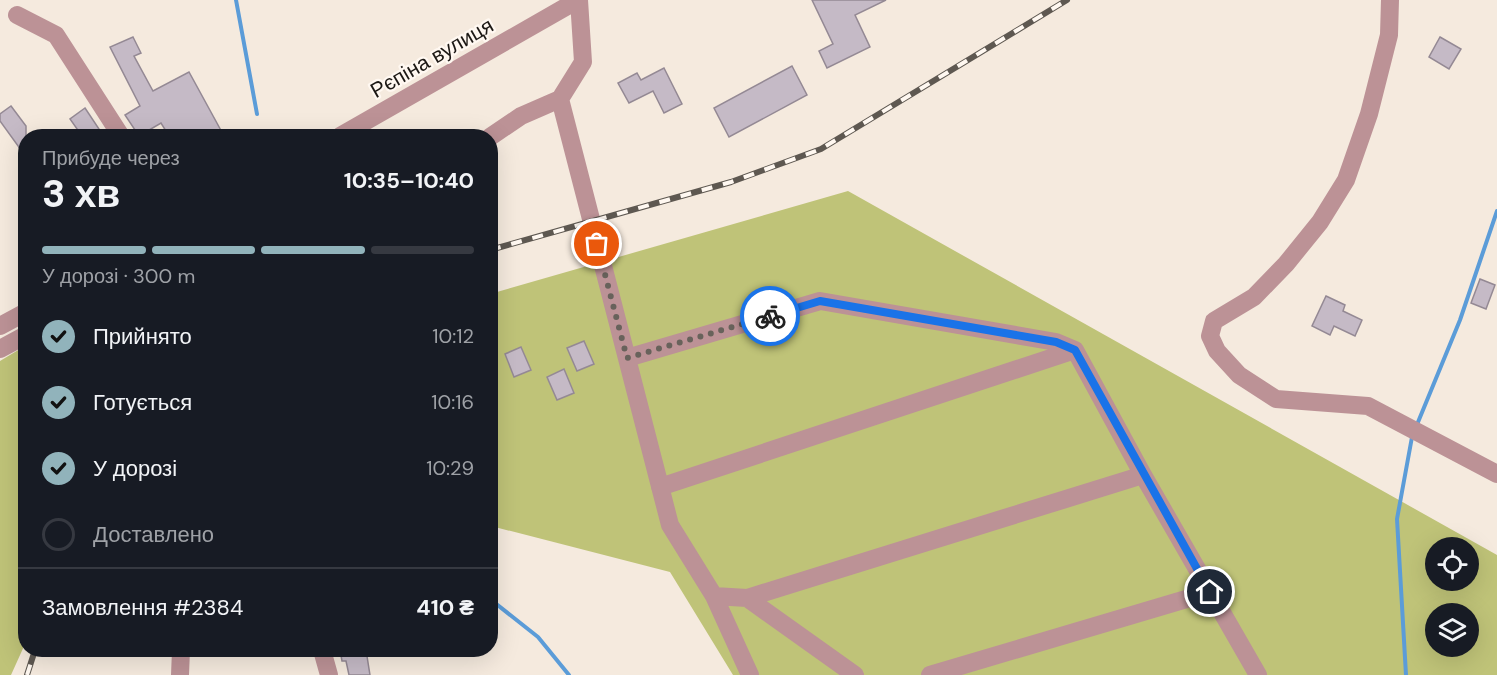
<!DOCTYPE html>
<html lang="uk">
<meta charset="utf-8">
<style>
:root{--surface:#171b24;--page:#242831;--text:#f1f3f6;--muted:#9ea1a6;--line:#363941;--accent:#91b3bb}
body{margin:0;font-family:"DM Sans",sans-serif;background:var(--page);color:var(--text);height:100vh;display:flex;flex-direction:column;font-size:22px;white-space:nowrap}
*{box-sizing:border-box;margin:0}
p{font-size:20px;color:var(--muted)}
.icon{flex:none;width:33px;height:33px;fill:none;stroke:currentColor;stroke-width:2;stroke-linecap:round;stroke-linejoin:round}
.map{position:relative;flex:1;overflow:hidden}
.sheet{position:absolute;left:18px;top:129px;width:480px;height:528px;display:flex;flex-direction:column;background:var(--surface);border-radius:24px;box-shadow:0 6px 24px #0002}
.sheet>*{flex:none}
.buttons{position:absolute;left:1425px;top:537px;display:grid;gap:12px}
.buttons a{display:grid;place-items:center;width:54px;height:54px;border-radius:50%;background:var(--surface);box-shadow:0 6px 24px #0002;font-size:30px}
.pin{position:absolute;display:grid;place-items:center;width:51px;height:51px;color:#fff;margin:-26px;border:3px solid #fff;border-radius:50%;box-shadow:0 2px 6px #0007}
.courier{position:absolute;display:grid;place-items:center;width:60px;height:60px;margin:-30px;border:4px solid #1a73e8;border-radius:50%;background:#fff;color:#222;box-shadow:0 2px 8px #0007}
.summary em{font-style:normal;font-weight:700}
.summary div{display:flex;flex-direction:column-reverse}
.summary{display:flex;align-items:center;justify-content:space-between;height:102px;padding:0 24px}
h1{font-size:39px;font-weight:700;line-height:45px}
.bar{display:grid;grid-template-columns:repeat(4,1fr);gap:9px 6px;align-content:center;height:72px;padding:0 24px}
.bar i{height:8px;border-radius:4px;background:var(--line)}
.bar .selected{background:var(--accent)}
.bar p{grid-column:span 4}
.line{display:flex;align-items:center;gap:15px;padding:0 24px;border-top:2px solid var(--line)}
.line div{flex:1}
ol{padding:0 24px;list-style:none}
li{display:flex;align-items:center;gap:18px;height:66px}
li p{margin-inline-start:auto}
li .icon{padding:6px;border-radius:50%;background:var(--accent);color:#111;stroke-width:4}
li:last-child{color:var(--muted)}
li i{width:33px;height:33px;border:3px solid var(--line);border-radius:50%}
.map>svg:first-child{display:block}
.green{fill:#bfc378;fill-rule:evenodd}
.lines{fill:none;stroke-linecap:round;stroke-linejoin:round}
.stream{stroke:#5b9cd8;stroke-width:4}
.building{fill:#c5bac6;stroke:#948994;stroke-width:1.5}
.minor{stroke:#bc9296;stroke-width:18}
.rail-casing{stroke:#5e5851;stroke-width:6}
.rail{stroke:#fff8f1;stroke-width:4;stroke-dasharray:11;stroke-linecap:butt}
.done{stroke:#68625b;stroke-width:6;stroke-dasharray:0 10.8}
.route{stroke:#1a73e8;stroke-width:8}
.labels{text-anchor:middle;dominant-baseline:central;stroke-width:4.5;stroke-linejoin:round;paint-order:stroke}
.street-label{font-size:21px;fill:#1c1814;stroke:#fff8f1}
</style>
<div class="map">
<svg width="1497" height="675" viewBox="0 0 1497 675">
<rect width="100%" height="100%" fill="#f5eade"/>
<path class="green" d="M 848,191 L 1497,555 L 1497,675 L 733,675 L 670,572 L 491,526 L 490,294 ZM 1436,548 L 1468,548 L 1468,580 L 1436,580 ZM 1436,614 L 1468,614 L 1468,646 L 1436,646 Z
M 25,346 L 25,644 L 11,675 L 0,675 L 0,361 Z"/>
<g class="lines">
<path class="stream" d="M 236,0 L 257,114
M 1416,427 L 1460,320 L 1497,211
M 490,599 L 538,637 L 569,675
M 1406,675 L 1397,519 L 1412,437"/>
</g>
<path class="building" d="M 812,0 L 886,0 L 855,15 L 870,47 L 827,68 L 819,51 L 833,44 Z
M 133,37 L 141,53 L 134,56 L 153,91 L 189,72 L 224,136 L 169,136 L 161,123 L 139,136 L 125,115 L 140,106 L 110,47 Z
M 1440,37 L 1461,49 L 1449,69 L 1429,57 Z
M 792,66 L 807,95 L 729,137 L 714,108 Z
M 664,68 L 682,104 L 664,113 L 653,91 L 629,103 L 618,83 L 637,73 L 641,80 Z
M 11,106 L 26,126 L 26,157 L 0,121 L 0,114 Z
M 85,108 L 99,129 L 89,136 L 82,136 L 70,119 Z
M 1480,279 L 1495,285 L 1486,309 L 1471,303 Z
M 1326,296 L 1345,305 L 1343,311 L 1362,320 L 1355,336 L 1334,326 L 1330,335 L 1312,326 Z
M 584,341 L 594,364 L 577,371 L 567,348 Z
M 521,347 L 531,370 L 514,377 L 505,354 Z
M 564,369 L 574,393 L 557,400 L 547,377 Z
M 340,650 L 366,650 L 370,675 L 349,675 L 346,661 L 342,661 Z"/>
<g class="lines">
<path class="minor" d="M 1390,0 L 1389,35 L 1369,114 L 1346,180 L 1320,222 L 1286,264 L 1254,297 L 1214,321 L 1210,336 L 1217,351 L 1239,375 L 1276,399 L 1368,406 L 1497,474
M 17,15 L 56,35 L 121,136
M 560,99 L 670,525 L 714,596 L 750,675
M 340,136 L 578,0
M 490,137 L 521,116 L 560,99 L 583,62 L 579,0
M 0,326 L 26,312
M 0,349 L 26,335
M 627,358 L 820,301 L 1056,342 L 1075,350 L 1143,475
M 660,487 L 1075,350
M 714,596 L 747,598 L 1143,475 L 1258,675
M 747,598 L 855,675
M 322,650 L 329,675
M 180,675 L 181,650
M 930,675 L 1210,592"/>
<g class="rail-casing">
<path id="rail" d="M 490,250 L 731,182 L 821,149 L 1067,0
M 27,675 L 35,650"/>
</g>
<use href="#rail" class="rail"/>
</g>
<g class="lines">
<path class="done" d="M 597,244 L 627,358 L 770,316"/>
<path class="route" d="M 770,316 L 820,301 L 1056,342 L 1075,350 L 1210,592"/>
</g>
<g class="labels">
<g class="street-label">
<text transform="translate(432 58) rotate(-30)">Рєпіна вулиця</text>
</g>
</g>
</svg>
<div class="buttons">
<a><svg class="icon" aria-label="locate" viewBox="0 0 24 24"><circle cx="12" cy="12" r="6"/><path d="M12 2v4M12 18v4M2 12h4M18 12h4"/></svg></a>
<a><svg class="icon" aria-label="layers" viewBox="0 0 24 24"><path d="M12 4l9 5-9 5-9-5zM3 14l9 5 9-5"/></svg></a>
</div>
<div class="pin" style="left:597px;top:244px;background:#ea580c"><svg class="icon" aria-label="bag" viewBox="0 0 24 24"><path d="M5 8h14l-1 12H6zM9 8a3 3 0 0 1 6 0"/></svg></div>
<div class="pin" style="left:1210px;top:592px;background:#1f2937"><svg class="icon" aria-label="home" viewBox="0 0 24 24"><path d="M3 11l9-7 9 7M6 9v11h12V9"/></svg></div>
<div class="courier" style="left:770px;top:316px"><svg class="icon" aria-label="bike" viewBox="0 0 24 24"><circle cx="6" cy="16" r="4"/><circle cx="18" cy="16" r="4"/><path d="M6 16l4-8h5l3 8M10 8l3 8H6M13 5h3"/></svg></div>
<section class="sheet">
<div class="summary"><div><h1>3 хв</h1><p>Прибуде через</p></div><em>10:35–10:40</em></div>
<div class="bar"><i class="selected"></i><i class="selected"></i><i class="selected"></i><i></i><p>У дорозі · 300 m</p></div>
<ol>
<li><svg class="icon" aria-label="check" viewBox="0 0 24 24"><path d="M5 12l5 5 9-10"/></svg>Прийнято<p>10:12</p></li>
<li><svg class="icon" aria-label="check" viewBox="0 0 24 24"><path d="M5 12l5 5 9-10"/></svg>Готується<p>10:16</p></li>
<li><svg class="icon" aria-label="check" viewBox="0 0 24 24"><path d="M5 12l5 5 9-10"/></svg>У дорозі<p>10:29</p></li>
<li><i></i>Доставлено</li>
</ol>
<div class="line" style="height:78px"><div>Замовлення #2384</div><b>410 ₴</b></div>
</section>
</div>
